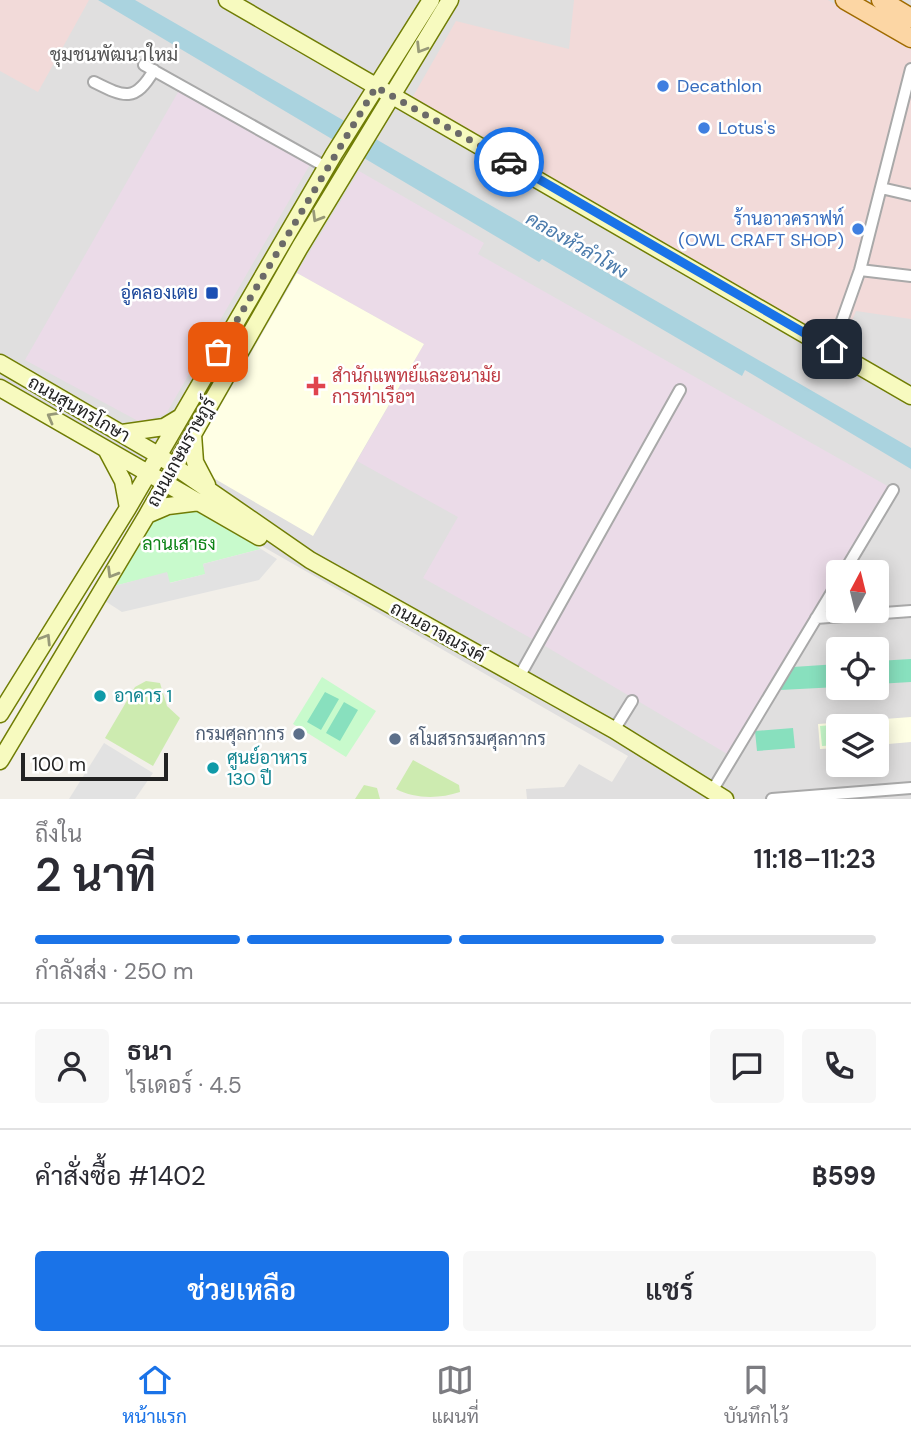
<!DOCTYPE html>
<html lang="th">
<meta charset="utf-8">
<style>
:root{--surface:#fff;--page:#f7f7f7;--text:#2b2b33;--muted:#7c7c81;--line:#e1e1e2;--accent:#1a73e8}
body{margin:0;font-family:"DM Sans",Sarabun,sans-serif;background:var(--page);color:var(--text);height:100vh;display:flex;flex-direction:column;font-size:26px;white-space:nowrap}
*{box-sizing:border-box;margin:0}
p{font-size:23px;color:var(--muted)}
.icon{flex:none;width:38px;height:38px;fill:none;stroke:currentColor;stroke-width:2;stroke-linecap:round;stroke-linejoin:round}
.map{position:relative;height:799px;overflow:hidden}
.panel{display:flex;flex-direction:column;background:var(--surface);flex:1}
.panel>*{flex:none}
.needle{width:46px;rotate:7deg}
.fabs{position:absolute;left:826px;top:560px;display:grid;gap:14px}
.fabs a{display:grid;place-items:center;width:63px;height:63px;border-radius:7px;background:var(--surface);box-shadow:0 4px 18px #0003;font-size:35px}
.scale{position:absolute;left:21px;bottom:18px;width:147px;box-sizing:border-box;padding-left:7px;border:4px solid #222;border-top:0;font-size:19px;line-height:24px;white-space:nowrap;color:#222;-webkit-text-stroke:5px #fff;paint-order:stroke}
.pin{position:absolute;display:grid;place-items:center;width:60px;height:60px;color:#fff;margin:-30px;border-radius:14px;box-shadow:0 4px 10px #0006}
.courier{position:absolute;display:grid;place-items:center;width:70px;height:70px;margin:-35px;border:5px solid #1a73e8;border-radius:50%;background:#fff;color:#222;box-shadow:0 2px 9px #0007}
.head em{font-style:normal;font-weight:600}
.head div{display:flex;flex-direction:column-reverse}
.head{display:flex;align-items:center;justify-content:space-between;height:119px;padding:0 35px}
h1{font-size:46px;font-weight:600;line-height:52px}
.bar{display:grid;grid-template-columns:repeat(4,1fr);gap:10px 7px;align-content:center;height:84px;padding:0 35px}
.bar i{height:9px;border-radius:5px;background:var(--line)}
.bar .on{background:var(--accent)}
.bar p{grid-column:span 4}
.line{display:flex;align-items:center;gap:18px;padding:0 35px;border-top:2px solid var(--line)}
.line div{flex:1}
.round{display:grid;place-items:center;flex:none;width:74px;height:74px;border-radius:7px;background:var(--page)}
.cta{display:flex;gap:14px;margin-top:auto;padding:14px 35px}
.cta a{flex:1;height:80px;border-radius:7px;background:var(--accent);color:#fff;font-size:28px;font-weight:600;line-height:80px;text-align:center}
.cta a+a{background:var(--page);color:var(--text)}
.dock{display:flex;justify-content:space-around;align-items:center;height:98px;border-top:2px solid var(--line);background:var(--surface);font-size:19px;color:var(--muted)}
.dock a{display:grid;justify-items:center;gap:4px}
.dock .on{color:var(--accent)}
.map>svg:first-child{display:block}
.residential{fill:#e0dfdf;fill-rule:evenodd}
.commercial{fill:#f2dad9}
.industrial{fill:#ebdbe8}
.education{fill:#ffffe5}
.grass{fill:#cdebb0}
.park{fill:#c8facc}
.pitch{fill:#88e0be}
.parking{fill:#e2e2e2}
.water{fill:#aad3df}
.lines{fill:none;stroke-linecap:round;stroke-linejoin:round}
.street-casing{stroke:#a9a9a9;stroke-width:14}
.secondary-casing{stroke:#707d05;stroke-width:19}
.primary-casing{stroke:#a06b00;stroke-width:21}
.street{stroke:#fff;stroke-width:10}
.secondary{stroke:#f7fabf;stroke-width:16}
.primary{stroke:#fcd6a4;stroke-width:18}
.oneway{stroke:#979978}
.done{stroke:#6b6a68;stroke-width:7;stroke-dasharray:0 12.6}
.route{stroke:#1a73e8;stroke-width:9}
.shop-dot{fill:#3f7fe0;stroke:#fff;stroke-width:2.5}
.transit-dot{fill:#1a4fb4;stroke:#fff;stroke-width:2.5}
.health-dot{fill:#e0444e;stroke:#fff;stroke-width:2.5}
.culture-dot{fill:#0f9aa8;stroke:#fff;stroke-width:2.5}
.service-dot{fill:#5c6f8a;stroke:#fff;stroke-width:2.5}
.labels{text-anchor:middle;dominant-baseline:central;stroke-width:5;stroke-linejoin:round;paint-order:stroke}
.shop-label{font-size:18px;fill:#366cbe;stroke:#fff;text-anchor:start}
.transit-label{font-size:18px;fill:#164399;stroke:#fff;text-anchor:end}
.health-label{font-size:18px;fill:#be3a42;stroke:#fff;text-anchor:start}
.street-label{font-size:18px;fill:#222;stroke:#fff}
.park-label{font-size:18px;fill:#0c8416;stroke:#fff}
.culture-label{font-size:18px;fill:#0d838f;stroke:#fff;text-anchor:start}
.service-label{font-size:18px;fill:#4e5e75;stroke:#fff;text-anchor:end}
.neighbourhood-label{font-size:19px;fill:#555;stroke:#fff}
.water-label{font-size:19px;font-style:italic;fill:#4a7aab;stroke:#fff}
</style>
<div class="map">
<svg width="911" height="799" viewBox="0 0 911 799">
<rect width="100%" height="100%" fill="#f2efe9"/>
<path class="residential" d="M 0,0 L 911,0 L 911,799 L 527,799 L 526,789 L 564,787 L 579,764 L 612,782 L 628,756 L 0,396 ZM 838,572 L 877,572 L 877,611 L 838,611 ZM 838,649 L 877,649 L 877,688 L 838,688 ZM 838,726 L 877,726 L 877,765 L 838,765 Z"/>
<path class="commercial" d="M 0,0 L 89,0 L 38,92 L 0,71 Z
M 574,0 L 828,0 L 911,49 L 911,319 L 856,311 L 840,349 L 411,100 L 456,21 L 569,49 Z"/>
<path class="industrial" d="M 181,87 L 312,161 L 166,414 L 140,422 L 25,360 Z
M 359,171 L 484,243 L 478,254 L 891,488 L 729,755 L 545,646 L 423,578 L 458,517 L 357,461 L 424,344 L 297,273 Z"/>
<path class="education" d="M 297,273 L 424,344 L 313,536 L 210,476 L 201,459 L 200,449 L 202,438 Z
M 911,717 L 911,742 L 877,745 L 877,726 L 838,726 L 838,748 L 820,749 L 818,724 Z"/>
<path class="grass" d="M 146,681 L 160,683 L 167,706 L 180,718 L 153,766 L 105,738 L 135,687 Z
M 413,760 L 459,785 L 460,792 C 439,799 415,799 396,789 Z
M 364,785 L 377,788 L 380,799 L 355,799 Z"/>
<path class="park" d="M 194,510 L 261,549 L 203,564 L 206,574 L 169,583 L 167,573 L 114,586 L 153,520 Z
M 322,677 L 376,711 L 346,757 L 293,724 Z
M 871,722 L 871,726 L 838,726 L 838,745 L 822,746 L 820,726 Z"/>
<path class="pitch" d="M 911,659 L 911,682 L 877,684 L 877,661 Z
M 838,664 L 838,687 L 780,690 L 793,667 Z
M 325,692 L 339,699 L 321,730 L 307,722 Z
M 344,702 L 358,710 L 340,741 L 326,733 Z
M 793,728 L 795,748 L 757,751 L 755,731 Z"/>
<path class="parking" d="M 261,549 L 277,559 L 259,580 L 122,612 L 105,601 L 114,586 L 167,572 L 170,583 L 205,574 L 203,564 Z
M 104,743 L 153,773 L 135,799 L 69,799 Z"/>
<path class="water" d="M 98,0 L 135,0 L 911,448 L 911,469 L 745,370 L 742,376 L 542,259 L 539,262 Z"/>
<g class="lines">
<g class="street-casing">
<path id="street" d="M 144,65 L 326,167
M 94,82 C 124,97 135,103 154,70
M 881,188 L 911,195
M 860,270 L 911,276
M 832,349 L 860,270 L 911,69
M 844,572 L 893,490
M 816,618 L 911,611
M 519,677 L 680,390
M 614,730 L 632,701
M 712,791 L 838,582
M 772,799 L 911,788"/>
</g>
<g class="secondary-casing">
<path id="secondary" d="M 227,0 L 911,396
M 0,363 L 158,455 L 310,560 L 614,730 L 725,799
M 0,388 L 259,537
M 122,433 L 164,427 L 179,418
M 193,434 L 195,462 L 207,485
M 106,449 L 123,481 L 128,508
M 147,515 L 168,506 L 200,502
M 0,714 L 128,508 L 334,154 L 431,0
M 0,761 L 147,515 L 300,247 L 450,0"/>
</g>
<g class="primary-casing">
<path id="primary" d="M 845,0 L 911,38
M 881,0 L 911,18"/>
</g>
<use href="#street" class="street"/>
<use href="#secondary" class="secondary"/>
<use href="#primary" class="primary"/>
</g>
<defs><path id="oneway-chevron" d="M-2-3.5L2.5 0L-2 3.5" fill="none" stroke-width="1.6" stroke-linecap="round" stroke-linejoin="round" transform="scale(1.75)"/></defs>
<g class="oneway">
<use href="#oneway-chevron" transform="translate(421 48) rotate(122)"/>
<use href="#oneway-chevron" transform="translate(317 217) rotate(121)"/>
<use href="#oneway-chevron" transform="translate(52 417) rotate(-151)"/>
<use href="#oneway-chevron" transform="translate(112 573) rotate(121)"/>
<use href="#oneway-chevron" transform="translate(46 639) rotate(-58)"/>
</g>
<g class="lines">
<path class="done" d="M 218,352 L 376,87 L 509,162"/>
<path class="route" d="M 509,162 L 832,349"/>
</g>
<g class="shop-dot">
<circle cx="663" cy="86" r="7"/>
<circle cx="704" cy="128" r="7"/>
<circle cx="858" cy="229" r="7"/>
</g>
<rect class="transit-dot" x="205" y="286" width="14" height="14" rx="3.5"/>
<path class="health-dot" d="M312.5 375.5h7v7h7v7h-7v7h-7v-7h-7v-7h7z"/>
<g class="culture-dot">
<circle cx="100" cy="696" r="7"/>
<circle cx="213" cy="768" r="7"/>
</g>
<g class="service-dot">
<circle cx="299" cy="734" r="7"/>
<circle cx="395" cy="739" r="7"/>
</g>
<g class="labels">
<g class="shop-label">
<text x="677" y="86">Decathlon</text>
<text x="718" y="128">Lotus's</text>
<text x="844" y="219" text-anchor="end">ร้านอาวคราฟท์<tspan x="844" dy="21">(OWL CRAFT SHOP)</tspan></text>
</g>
<g class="transit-label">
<text x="198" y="293">อู่คลองเตย</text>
</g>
<g class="health-label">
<text x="332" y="376">สำนักแพทย์และอนามัย<tspan x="332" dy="21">การท่าเรือฯ</tspan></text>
</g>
<g class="street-label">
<text transform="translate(79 409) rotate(30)">ถนนสุนทรโกษา</text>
<text transform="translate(181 452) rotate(-61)">ถนนเกษมราษฎร์</text>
<text transform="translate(438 632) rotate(29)">ถนนอาจณรงค์</text>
</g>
<g class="park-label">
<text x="179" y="544">ลานเสาธง</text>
</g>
<g class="culture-label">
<text x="114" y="696">อาคาร 1</text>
<text x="227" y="758">ศูนย์อาหาร<tspan x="227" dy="21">130 ปี</tspan></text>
</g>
<g class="service-label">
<text x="285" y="734">กรมศุลกากร</text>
<text x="409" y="739" text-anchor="start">สโมสรกรมศุลกากร</text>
</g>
<g class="neighbourhood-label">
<text x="114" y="54">ชุมชนพัฒนาใหม่</text>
</g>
<g class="water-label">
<text transform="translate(577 245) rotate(30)">คลองหัวลำโพง</text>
</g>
</g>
</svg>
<div class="fabs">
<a><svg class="needle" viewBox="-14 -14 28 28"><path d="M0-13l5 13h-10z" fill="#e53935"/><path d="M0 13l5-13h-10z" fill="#7c7c81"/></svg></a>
<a><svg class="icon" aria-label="locate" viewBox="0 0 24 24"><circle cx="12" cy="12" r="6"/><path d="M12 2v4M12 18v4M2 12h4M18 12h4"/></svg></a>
<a><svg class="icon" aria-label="layers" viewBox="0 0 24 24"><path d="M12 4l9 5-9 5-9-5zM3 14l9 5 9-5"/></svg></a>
</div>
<div class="scale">100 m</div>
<div class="pin" style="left:218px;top:352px;background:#ea580c"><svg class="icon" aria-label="bag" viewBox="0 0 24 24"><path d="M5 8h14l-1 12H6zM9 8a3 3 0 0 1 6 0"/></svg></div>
<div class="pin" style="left:832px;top:349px;background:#1f2937"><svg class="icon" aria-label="home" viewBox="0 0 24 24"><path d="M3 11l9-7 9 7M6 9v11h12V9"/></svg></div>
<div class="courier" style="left:509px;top:162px"><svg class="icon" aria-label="car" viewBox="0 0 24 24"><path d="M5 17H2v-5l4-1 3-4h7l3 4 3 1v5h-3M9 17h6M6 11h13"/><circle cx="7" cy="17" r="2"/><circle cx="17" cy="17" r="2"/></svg></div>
</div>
<section class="panel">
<div class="head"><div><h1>2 นาที</h1><p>ถึงใน</p></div><em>11:18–11:23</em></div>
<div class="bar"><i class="on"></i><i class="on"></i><i class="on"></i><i></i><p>กำลังส่ง · 250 m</p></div>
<div class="line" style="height:126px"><a class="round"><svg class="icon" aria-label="person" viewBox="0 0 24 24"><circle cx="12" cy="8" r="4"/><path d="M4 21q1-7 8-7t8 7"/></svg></a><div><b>ธนา</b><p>ไรเดอร์ · 4.5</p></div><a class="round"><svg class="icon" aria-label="chat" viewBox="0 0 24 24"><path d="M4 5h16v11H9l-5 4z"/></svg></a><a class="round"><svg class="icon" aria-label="phone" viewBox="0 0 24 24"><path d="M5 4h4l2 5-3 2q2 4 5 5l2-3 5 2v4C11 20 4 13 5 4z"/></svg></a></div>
<div class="line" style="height:91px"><div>คำสั่งซื้อ #1402</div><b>฿599</b></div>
<div class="cta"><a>ช่วยเหลือ</a><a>แชร์</a></div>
</section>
<nav class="dock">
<a class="on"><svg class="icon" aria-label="home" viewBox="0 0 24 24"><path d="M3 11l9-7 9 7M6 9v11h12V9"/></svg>หน้าแรก</a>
<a><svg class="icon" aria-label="map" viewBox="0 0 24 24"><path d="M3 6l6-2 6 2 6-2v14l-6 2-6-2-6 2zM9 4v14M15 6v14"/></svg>แผนที่</a>
<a><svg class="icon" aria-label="saved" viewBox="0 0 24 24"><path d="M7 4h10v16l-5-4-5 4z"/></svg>บันทึกไว้</a>
</nav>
